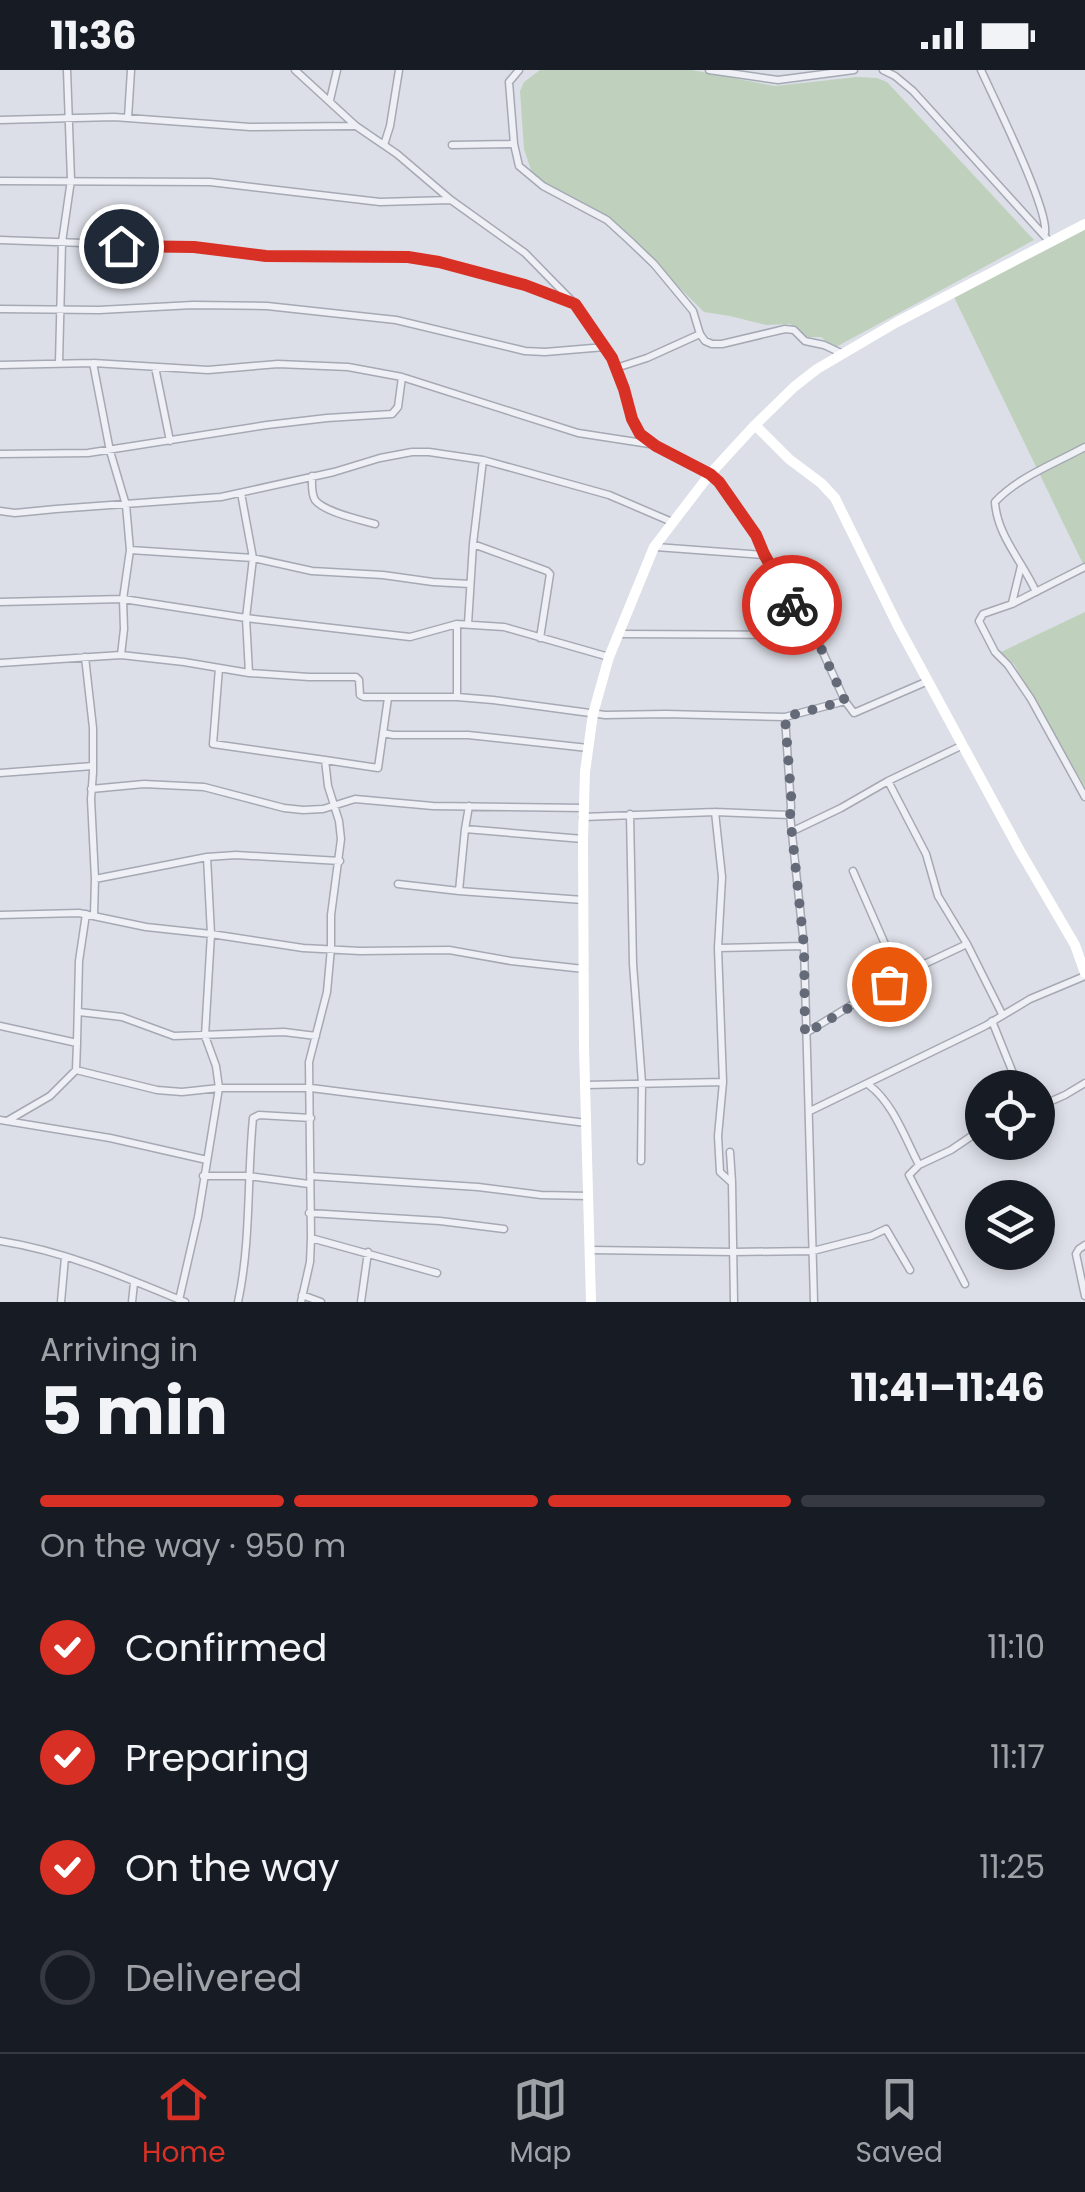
<!DOCTYPE html>
<meta charset="utf-8">
<style>
:root{--surface:#171b24;--page:#20242c;--text:#f1f3f6;--muted:#9ea1a6;--line:#363941;--accent:#d93025}
body{margin:0;font-family:Poppins,sans-serif;background:var(--page);color:var(--text);height:100vh;display:flex;flex-direction:column;font-size:38px;white-space:nowrap}
*{box-sizing:border-box;margin:0}
p{font-size:32px;color:var(--muted)}
.icon{flex:none;width:55px;height:55px;fill:none;stroke:currentColor;stroke-width:2;stroke-linecap:round;stroke-linejoin:round}
.map{position:relative;height:1232px;overflow:hidden}
.panel{display:flex;flex-direction:column;background:var(--surface);flex:1}
.panel>*{flex:none}
.tools{position:absolute;left:965px;top:1000px;display:grid;gap:20px}
.tools a{display:grid;place-items:center;width:90px;height:90px;border-radius:50%;background:var(--surface);box-shadow:0 5px 15px #0003;font-size:50px}
.pin{position:absolute;display:grid;place-items:center;width:85px;height:85px;color:#fff;margin:-42px;border:5px solid #fff;border-radius:50%;box-shadow:0 2px 10px #0007}
.courier{position:absolute;display:grid;place-items:center;width:100px;height:100px;margin:-50px;border:8px solid #d93025;border-radius:50%;background:#fff;color:#222;box-shadow:0 2px 12px #0007}
.summary em{font-style:normal;font-weight:700}
.summary div{display:flex;flex-direction:column-reverse}
.summary{display:flex;align-items:center;justify-content:space-between;height:170px;padding:0 40px}
h1{font-size:65px;font-weight:700;line-height:75px}
.bar{display:grid;grid-template-columns:repeat(4,1fr);gap:15px 10px;align-content:center;height:120px;padding:0 40px}
.bar i{height:12px;border-radius:8px;background:var(--line)}
.bar .current{background:var(--accent)}
.bar p{grid-column:span 4}
ol{padding:0 40px;list-style:none}
li{display:flex;align-items:center;gap:30px;height:110px}
li p{margin-inline-start:auto}
li .icon{padding:10px;border-radius:50%;background:var(--accent);color:#fff;stroke-width:4}
li:last-child{color:var(--muted)}
li i{width:55px;height:55px;border:5px solid var(--line);border-radius:50%}
.status{display:flex;justify-content:space-between;align-items:center;height:70px;padding:0 50px;background:var(--surface);direction:ltr}
.status svg{height:28px;fill:currentColor}
.tab-bar{display:flex;justify-content:space-around;align-items:center;height:140px;border-top:2px solid var(--line);background:var(--surface);font-size:28px;color:var(--muted)}
.tab-bar a{display:grid;justify-items:center;gap:5px}
.tab-bar .current{color:var(--accent)}
.map>svg:first-child{display:block}
.green{fill:#bfd1bd}
.lines{fill:none;stroke-linecap:round;stroke-linejoin:round}
.street-casing{stroke:#a5a9b4;stroke-width:9}
.street{stroke:#eff0f5;stroke-width:6}
.secondary{stroke:#fff;stroke-width:10}
.done{stroke:#656a79;stroke-width:10;stroke-dasharray:0 18}
.route{stroke:#d93025;stroke-width:12}
</style>
<div class="status"><b>11:36</b><svg viewBox="0 0 49 12"><path d="M0 12V9h3v3zM5 12V6h3v6zM10 12V3h3v9zM15 12V0h3v12zM26 1h20v11H26zM47 4h2v5h-2z"/></svg></div>
<div class="map">
<svg width="1085" height="1232" viewBox="0 0 1085 1232">
<rect width="100%" height="100%" fill="#dcdfe7"/>
<path class="green" d="M 540,0 L 692,0 L 775,16 L 857,7 L 877,8 L 887,12 L 1034,170 L 834,278 L 821,267 L 808,267 L 790,254 L 766,255 L 730,246 L 704,242 L 612,151 L 564,126 L 532,103 L 524,79 L 520,21 L 524,12 Z
M 1085,155 L 1085,498 L 952,223 Z
M 1085,542 L 1085,717 L 1014,594 L 1001,582 Z"/>
<g class="lines">
<g class="street-casing">
<path id="street" d="M 295,0 L 356,56 L 397,84 L 451,130 L 525,183 L 575,234 L 612,288 L 624,319 L 632,349 L 641,364 L 656,375 L 710,404 L 719,412 L 756,465 L 764,485 L 783,520 L 815,565
M 519,0 L 509,12 L 514,74 L 519,96 L 543,116 L 607,150 L 630,171 L 654,194 L 693,241 L 700,264 L 705,271 L 712,274 L 722,274 L 785,259 L 794,260 L 805,271 L 824,275 L 841,283
M 709,0 L 778,10 L 854,0
M 883,0 L 895,6 L 913,21 L 1050,172
M 981,0 C 994,29 1049,139 1045,163
M 330,30 L 337,0
M 128,48 L 131,0
M 0,50 L 114,47 L 250,57 L 355,56
M 384,75 L 390,56 L 399,0
M 452,75 L 514,74
M 0,111 L 210,112 L 380,132 L 450,130
M 0,170 L 194,177 L 266,186 L 408,187 L 439,193 L 525,215 L 569,232
M 0,239 L 99,240 L 193,235 L 267,236 L 396,250 L 525,281 L 545,282 L 605,277
M 59,293 L 62,172 L 71,110 L 67,0
M 0,295 L 93,293
M 155,297 L 170,371
M 616,298 L 647,288 L 700,264
M 0,384 L 88,383 L 267,355 L 327,348 L 392,344 L 398,337 L 402,307
M 312,406 C 312,414 311,423 315,430 C 324,442 361,450 375,454
M 241,423 L 253,488 L 246,548 L 249,603
M 0,441 L 15,443 L 56,439 L 221,427 L 334,402 L 380,388 L 412,382 L 429,382 L 483,390 L 609,425 L 672,452
M 473,474 L 547,501 L 550,504 L 540,568
M 656,477 L 764,485
M 130,480 L 253,488 L 312,501 L 383,505 L 433,512 L 470,514
M 1085,497 L 1012,534 L 983,544 L 979,551 L 995,582 L 1008,595 L 1031,629 L 1085,727
M 1036,522 C 1023,492 997,466 995,432 C 1018,407 1056,393 1085,377
M 0,532 L 123,529 L 246,548 L 410,567 L 457,554
M 1012,533 L 1021,496
M 468,554 L 473,474 L 483,390
M 619,564 L 815,565 L 845,631
M 121,585 L 124,559 L 123,529 L 130,480 L 126,435 L 110,381 L 93,293 L 208,300 L 278,294 L 348,297 L 402,307 L 578,363 L 656,375
M 85,587 L 93,658 L 93,702 L 91,729 L 95,809
M 0,593 L 121,585 L 184,592 L 249,603 L 309,607 L 356,607 L 359,610 L 360,625 L 364,627 L 457,627 L 493,630 L 605,645 L 666,644 L 785,647 L 845,631 L 854,643 L 928,611
M 219,598 L 213,674 L 325,690 L 328,716 L 339,751 L 341,769 L 331,845 L 331,878 L 327,922 L 309,992 L 311,1168 L 310,1192 L 301,1232
M 457,627 L 457,554 L 504,557 L 609,587
M 785,647 L 791,737 L 790,745 L 804,876 L 814,1232
M 383,663 L 388,628
M 325,690 L 378,698 L 383,663 L 393,665 L 468,665 L 588,678
M 0,703 L 93,696
M 888,711 L 926,784 L 938,826 L 967,874
M 91,719 L 144,714 L 204,717 L 284,738 L 303,740 L 323,739 L 355,729 L 433,736 L 584,738
M 715,742 L 722,807 L 718,878
M 630,744 L 633,894 L 642,1013 L 641,1091
M 583,747 L 715,742 L 790,745
M 465,759 L 469,736
M 793,761 L 841,738 L 888,711 L 963,675
M 583,769 L 465,759 L 459,821 L 583,830
M 207,787 L 236,785 L 340,791
M 853,801 L 899,906
M 398,814 L 459,821
M 0,845 L 79,843 L 146,857 L 211,864 L 303,878 L 360,881 L 449,880 L 511,891 L 584,899
M 94,845 L 95,809 L 207,787 L 211,864 L 205,966 L 216,996 L 219,1018 L 198,1147 L 179,1230
M 79,942 L 122,947 L 174,966 L 284,962 L 316,966
M 992,951 L 1019,1018
M 0,956 L 77,973 L 76,1000 L 50,1026 L 7,1051
M 806,963 L 899,906 L 967,874 L 1002,944
M 77,973 L 79,891 L 86,844
M 76,1000 L 157,1020 L 182,1022 L 219,1018 L 311,1018 L 586,1053
M 585,1015 L 723,1012
M 869,1015 C 893,1033 905,1068 919,1095
M 1038,1037 L 1065,1025 L 1085,1013
M 810,1041 L 985,956 L 1030,929 L 1085,906
M 0,1050 L 110,1068 L 207,1090
M 730,1082 L 732,1112
M 203,1106 L 248,1106 L 309,1114
M 310,1106 L 478,1117 L 541,1125 L 588,1126
M 309,1143 L 440,1151 L 504,1159
M 311,1168 L 437,1203
M 0,1171 C 64,1181 125,1207 185,1232
M 1085,1175 L 1079,1179 L 1076,1184 L 1085,1226
M 590,1180 L 733,1182 L 813,1181 L 871,1166 L 886,1159 L 910,1200
M 965,1214 L 909,1105 L 919,1095 L 951,1080 L 982,1059
M 302,1225 L 321,1232
M 61,1232 L 65,1187
M 132,1232 L 134,1213
M 238,1232 C 251,1172 247,1109 253,1048 L 259,1045 L 311,1048
M 361,1232 L 368,1182
M 734,1232 L 732,1113 L 720,1102 L 718,1066 L 723,1012 L 718,878 L 804,876"/>
</g>
<use href="#street" class="street"/>
<path class="secondary" d="M 755,355 L 789,389 L 821,413 L 835,428 L 898,556 L 1020,781 L 1075,875 L 1085,903
M 591,1232 L 584,977 L 583,769 L 585,702 L 593,644 L 609,587 L 654,477 L 710,404 L 755,355 L 794,317 L 817,299 L 897,252 L 1085,154"/>
</g>
<g class="lines">
<path class="done" d="M 792,535 L 815,565 L 845,631 L 785,647 L 792,737 L 790,745 L 804,876 L 805,964 L 889,914"/>
<path class="route" d="M 121,176 L 194,177 L 266,186 L 408,187 L 439,192 L 525,215 L 575,234 L 612,288 L 624,319 L 632,349 L 640,364 L 656,376 L 710,404 L 719,412 L 756,465 L 764,484 L 792,535"/>
</g>
</svg>
<div class="tools">
<a><svg class="icon" aria-label="locate" viewBox="0 0 24 24"><circle cx="12" cy="12" r="6"/><path d="M12 2v4M12 18v4M2 12h4M18 12h4"/></svg></a>
<a><svg class="icon" aria-label="layers" viewBox="0 0 24 24"><path d="M12 4l9 5-9 5-9-5zM3 14l9 5 9-5"/></svg></a>
</div>
<div class="pin" style="left:889px;top:914px;background:#ea580c"><svg class="icon" aria-label="bag" viewBox="0 0 24 24"><path d="M5 8h14l-1 12H6zM9 8a3 3 0 0 1 6 0"/></svg></div>
<div class="pin" style="left:121px;top:176px;background:#1f2937"><svg class="icon" aria-label="home" viewBox="0 0 24 24"><path d="M3 11l9-7 9 7M6 9v11h12V9"/></svg></div>
<div class="courier" style="left:792px;top:535px"><svg class="icon" aria-label="bike" viewBox="0 0 24 24"><circle cx="6" cy="16" r="4"/><circle cx="18" cy="16" r="4"/><path d="M6 16l4-8h5l3 8M10 8l3 8H6M13 5h3"/></svg></div>
</div>
<section class="panel">
<div class="summary"><div><h1>5 min</h1><p>Arriving in</p></div><em>11:41–11:46</em></div>
<div class="bar"><i class="current"></i><i class="current"></i><i class="current"></i><i></i><p>On the way · 950 m</p></div>
<ol>
<li><svg class="icon" aria-label="check" viewBox="0 0 24 24"><path d="M5 12l5 5 9-10"/></svg>Confirmed<p>11:10</p></li>
<li><svg class="icon" aria-label="check" viewBox="0 0 24 24"><path d="M5 12l5 5 9-10"/></svg>Preparing<p>11:17</p></li>
<li><svg class="icon" aria-label="check" viewBox="0 0 24 24"><path d="M5 12l5 5 9-10"/></svg>On the way<p>11:25</p></li>
<li><i></i>Delivered</li>
</ol>
</section>
<nav class="tab-bar">
<a class="current"><svg class="icon" aria-label="home" viewBox="0 0 24 24"><path d="M3 11l9-7 9 7M6 9v11h12V9"/></svg>Home</a>
<a><svg class="icon" aria-label="map" viewBox="0 0 24 24"><path d="M3 6l6-2 6 2 6-2v14l-6 2-6-2-6 2zM9 4v14M15 6v14"/></svg>Map</a>
<a><svg class="icon" aria-label="saved" viewBox="0 0 24 24"><path d="M7 4h10v16l-5-4-5 4z"/></svg>Saved</a>
</nav>
